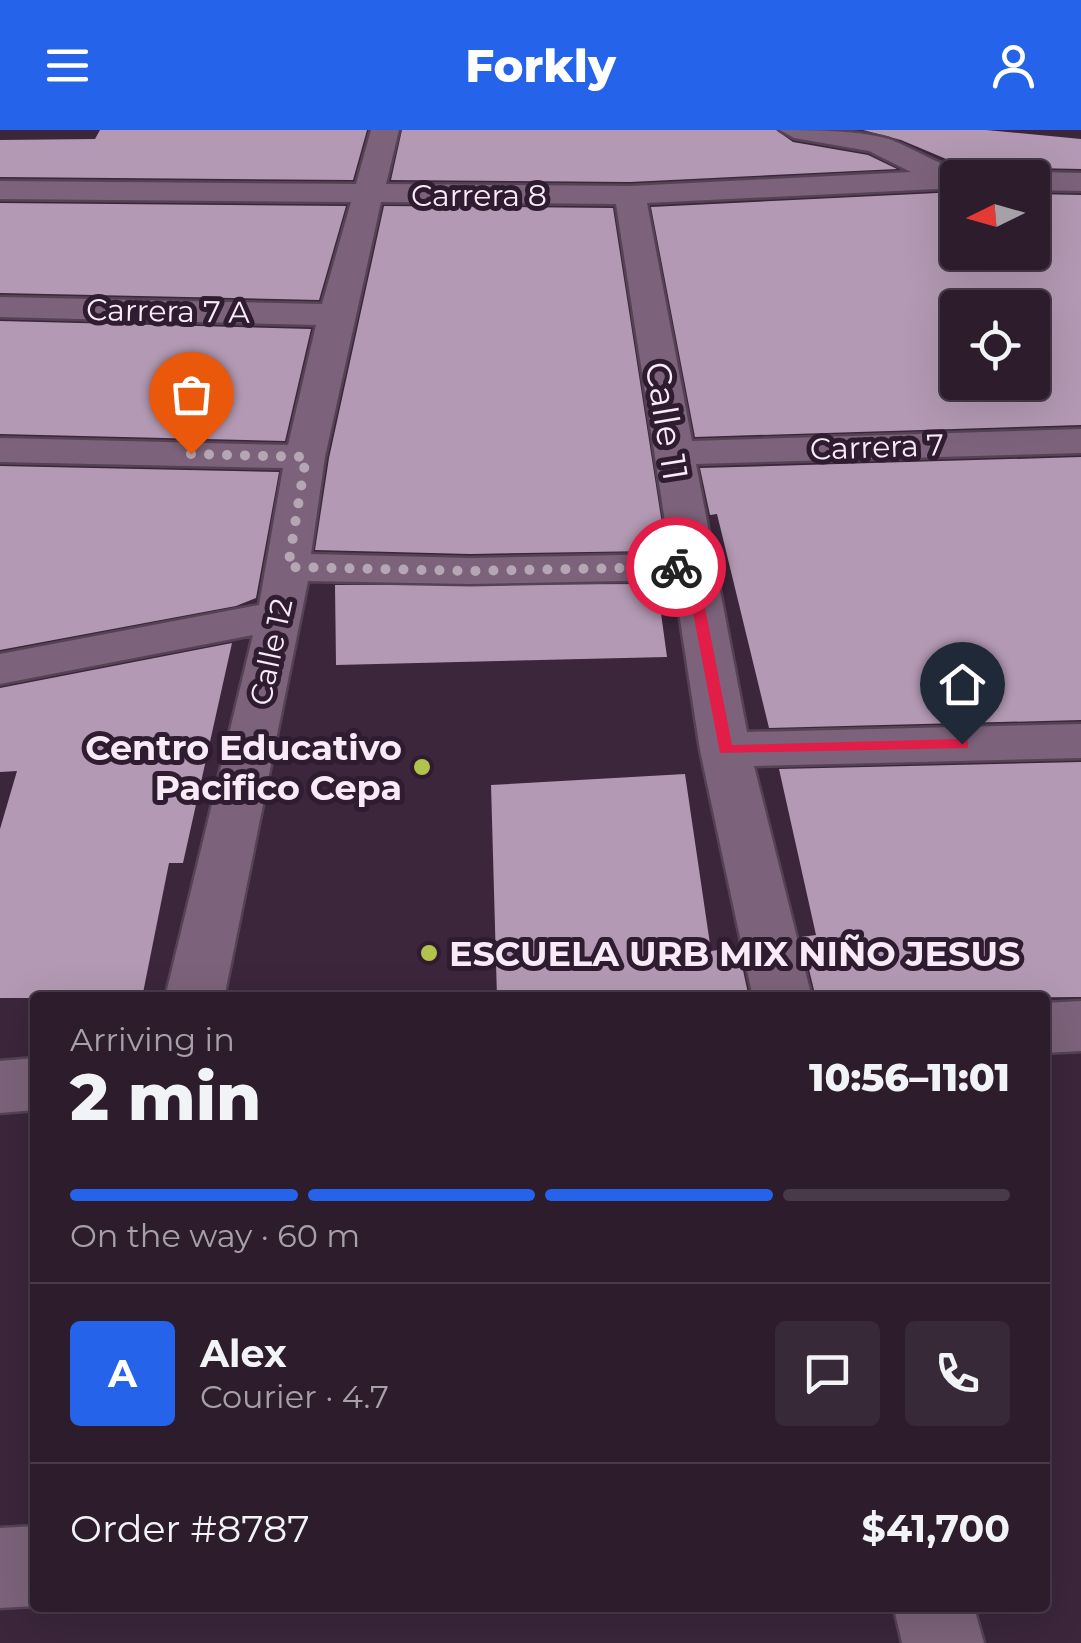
<!DOCTYPE html>
<meta charset="utf-8">
<style>
:root{--surface:#2c1c2c;--page:#382938;--text:#f1f3f6;--muted:#a6a1a9;--line:#483a48;--accent:#2563eb}
body{margin:0;font-family:Montserrat,sans-serif;background:var(--page);color:var(--text);height:100vh;display:flex;flex-direction:column;font-size:38px;white-space:nowrap}
*{box-sizing:border-box;margin:0}
p{font-size:32px;color:var(--muted)}
.icon{flex:none;width:55px;height:55px;fill:none;stroke:currentColor;stroke-width:2;stroke-linecap:round;stroke-linejoin:round}
.map{position:relative;flex:1;overflow:hidden}
.details{position:absolute;left:30px;top:862px;width:1020px;height:620px;display:flex;flex-direction:column;background:var(--surface);border-radius:10px;box-shadow:0 10px 40px #0002,0 0 0 2px var(--line)}
.details>*{flex:none}
.needle{width:65px;rotate:265deg}
.buttons{position:absolute;left:940px;top:30px;display:grid;gap:20px}
.buttons a{display:grid;place-items:center;width:110px;height:110px;border-radius:10px;background:var(--surface);box-shadow:0 10px 40px #0002,0 0 0 2px var(--line);font-size:50px}
.pin{position:absolute;display:grid;place-items:center;width:85px;height:85px;color:#fff;margin:-102px -42px;border-radius:50% 50% 50% 0;rotate:-45deg;box-shadow:0 0 10px #0007}
.pin .icon{rotate:45deg}
.courier{position:absolute;display:grid;place-items:center;width:100px;height:100px;margin:-50px;border:8px solid #e11d48;border-radius:50%;background:#fff;color:#222;box-shadow:0 2px 12px #0007}
.summary em{font-style:normal;font-weight:800}
.summary div{display:flex;flex-direction:column-reverse}
.summary{display:flex;align-items:center;justify-content:space-between;height:170px;padding:0 40px}
h1{font-size:65px;font-weight:800;line-height:75px}
.bar{display:grid;grid-template-columns:repeat(4,1fr);gap:15px 10px;align-content:center;height:120px;padding:0 40px}
.bar i{height:12px;border-radius:8px;background:var(--line)}
.bar .on{background:var(--accent)}
.bar p{grid-column:span 4}
.line{display:flex;align-items:center;gap:25px;padding:0 40px;border-top:2px solid var(--line)}
.line div{flex:1}
.round{display:grid;place-items:center;flex:none;width:105px;height:105px;border-radius:10px;background:var(--page)}
header{display:flex;justify-content:space-between;align-items:center;height:130px;padding:0 40px;background:var(--accent);color:#fff;font-size:45px;font-weight:800}
.map>svg:first-child{display:block}
.building{fill:#b399b3;fill-rule:evenodd}
.lines{fill:none;stroke-linecap:round;stroke-linejoin:round}
.minor-casing{stroke:#554355;stroke-width:5}
.minor{fill:#7c637b;fill-rule:evenodd}
.route{fill:#e11d48}
.done{stroke:#b6a5b5;stroke-width:10;stroke-dasharray:0 18}
.poi-dot{fill:#b2c34c;stroke:#301c31;stroke-width:4}
.labels{text-anchor:middle;dominant-baseline:central;stroke-width:10;stroke-linejoin:round;paint-order:stroke}
.far-street-label{font-size:30px;fill:#f8eaf7;stroke:#301c31}
.street-label{font-size:35px;fill:#f8eaf7;stroke:#301c31}
.poi-label{font-size:35px;font-weight:bold;fill:#f8eaf7;stroke:#301c31;text-anchor:end}
</style>
<header><svg class="icon" aria-label="menu" viewBox="0 0 24 24"><path d="M4 6h16M4 12h16M4 18h16"/></svg>Forkly<svg class="icon" aria-label="person" viewBox="0 0 24 24"><circle cx="12" cy="8" r="4"/><path d="M4 21q1-7 8-7t8 7"/></svg></header>
<div class="map">
<svg width="1081" height="1513" viewBox="0 0 1081 1513">
<rect width="100%" height="100%" fill="#3b263b"/>
<path class="building" d="M 100,0 L 367,0 L 353,50 L 0,47 L 0,10 L 95,9 Z
M 402,0 L 776,0 L 793,12 L 868,25 L 897,39 L 630,52 L 391,50 Z
M 863,0 L 986,0 L 1081,9 L 1081,39 L 1032,38 L 1015,48 L 976,48 L 970,39 L 901,10 Z
M 958,62 L 958,122 L 1032,122 L 1032,64 L 1081,65 L 1081,295 L 695,307 L 651,77 ZM 958,178 L 1032,178 L 1032,252 L 958,252 Z
M 0,73 L 346,76 L 319,170 L 0,163 Z
M 384,76 L 613,78 L 662,394 L 648,397 L 652,421 L 470,424 L 315,420 L 329,328 Z
M 0,191 L 311,199 L 285,311 L 0,304 Z
M 1081,327 L 1081,590 L 769,598 L 717,384 L 710,385 L 700,338 Z
M 0,336 L 279,342 L 256,468 L 236,476 L 0,520 Z
M 657,454 L 667,527 L 336,535 L 335,455 Z
M 232,513 L 183,733 L 169,733 L 142,868 L 0,868 L 0,699 L 17,641 L 0,642 L 0,558 Z
M 1081,632 L 1081,867 L 965,868 L 963,864 L 816,868 L 801,807 L 816,805 L 779,639 Z
M 685,644 L 711,821 L 738,817 L 749,868 L 497,868 L 491,655 Z"/>
<g class="lines">
<g class="minor-casing">
<path id="minor" d="M 371,0 L 399,0 L 386,54 L 630,56 L 911,42 L 869,21 L 794,8 L 780,0 C 815,0 856,0 889,9 C 917,20 940,36 969,43 L 972,48 L 958,48 L 958,58 L 647,73 L 692,311 L 1081,299 L 1081,323 L 696,334 L 747,602 L 1081,594 L 1081,628 L 754,636 L 812,868 L 753,868 L 700,620 L 674,450 L 470,454 L 308,451 L 224,868 L 165,868 L 253,505 L 0,554 L 0,524 L 259,475 L 283,338 L 0,332 L 0,308 L 288,315 L 316,195 L 0,187 L 0,167 L 322,174 L 351,72 L 0,69 L 0,51 L 356,54 ZM 381,72 L 616,74 L 670,424 L 470,428 L 311,424 L 325,327 Z
M 1032,42 L 1081,43 L 1081,61 L 1032,60 L 1032,48 L 1019,48 Z
M 1081,871 L 1081,921 L 1045,923 L 1045,873 Z
M 35,928 L 35,980 L 0,983 L 0,931 Z
M 35,1396 L 35,1476 L 0,1478 L 0,1398 Z
M 894,1478 L 974,1478 L 984,1513 L 902,1513 Z"/>
</g>
<use href="#minor" class="minor"/>
</g>
<path class="route" d="M 676,433 L 697,437 L 732,615 L 962,609 L 968,610 L 968,618 L 720,623 L 685,441 L 670,437 Z"/>
<g class="lines">
<path class="done" d="M 191,324 L 306,327 L 288,437 L 470,441 L 676,437"/>
</g>
<g class="poi-dot">
<circle cx="422" cy="637" r="10"/>
<circle cx="429" cy="823" r="10"/>
</g>
<g class="labels">
<g class="far-street-label">
<text x="479" y="65">Carrera 8</text>
<text transform="translate(168 181) rotate(1)">Carrera 7 A</text>
<text transform="translate(877 317) rotate(-2)">Carrera 7</text>
<text transform="translate(271 522) rotate(-78)">Calle 12</text>
</g>
<g class="street-label">
<text transform="translate(667 291) rotate(81)">Calle 11</text>
</g>
<g class="poi-label">
<text x="402" y="617">Centro Educativo<tspan x="402" dy="40">Pacifico Cepa</tspan></text>
<text x="449" y="823" text-anchor="start">ESCUELA URB MIX NIÑO JESUS</text>
</g>
</g>
</svg>
<div class="buttons">
<a><svg class="needle" viewBox="-14 -14 28 28"><path d="M0-13l5 13h-10z" fill="#e53935"/><path d="M0 13l5-13h-10z" fill="#a6a1a9"/></svg></a>
<a><svg class="icon" aria-label="locate" viewBox="0 0 24 24"><circle cx="12" cy="12" r="6"/><path d="M12 2v4M12 18v4M2 12h4M18 12h4"/></svg></a>
</div>
<div class="pin" style="left:191px;top:324px;background:#ea580c"><svg class="icon" aria-label="bag" viewBox="0 0 24 24"><path d="M5 8h14l-1 12H6zM9 8a3 3 0 0 1 6 0"/></svg></div>
<div class="pin" style="left:962px;top:614px;background:#1f2937"><svg class="icon" aria-label="home" viewBox="0 0 24 24"><path d="M3 11l9-7 9 7M6 9v11h12V9"/></svg></div>
<div class="courier" style="left:676px;top:437px"><svg class="icon" aria-label="bike" viewBox="0 0 24 24"><circle cx="6" cy="16" r="4"/><circle cx="18" cy="16" r="4"/><path d="M6 16l4-8h5l3 8M10 8l3 8H6M13 5h3"/></svg></div>
<section class="details">
<div class="summary"><div><h1>2 min</h1><p>Arriving in</p></div><em>10:56–11:01</em></div>
<div class="bar"><i class="on"></i><i class="on"></i><i class="on"></i><i></i><p>On the way · 60 m</p></div>
<div class="line" style="height:180px"><b class="round" style="background:var(--accent);color:#fff">A</b><div><b>Alex</b><p>Courier · 4.7</p></div><a class="round"><svg class="icon" aria-label="chat" viewBox="0 0 24 24"><path d="M4 5h16v11H9l-5 4z"/></svg></a><a class="round"><svg class="icon" aria-label="phone" viewBox="0 0 24 24"><path d="M5 4h4l2 5-3 2q2 4 5 5l2-3 5 2v4C11 20 4 13 5 4z"/></svg></a></div>
<div class="line" style="height:130px"><div>Order #8787</div><b>$41,700</b></div>
</section>
</div>
